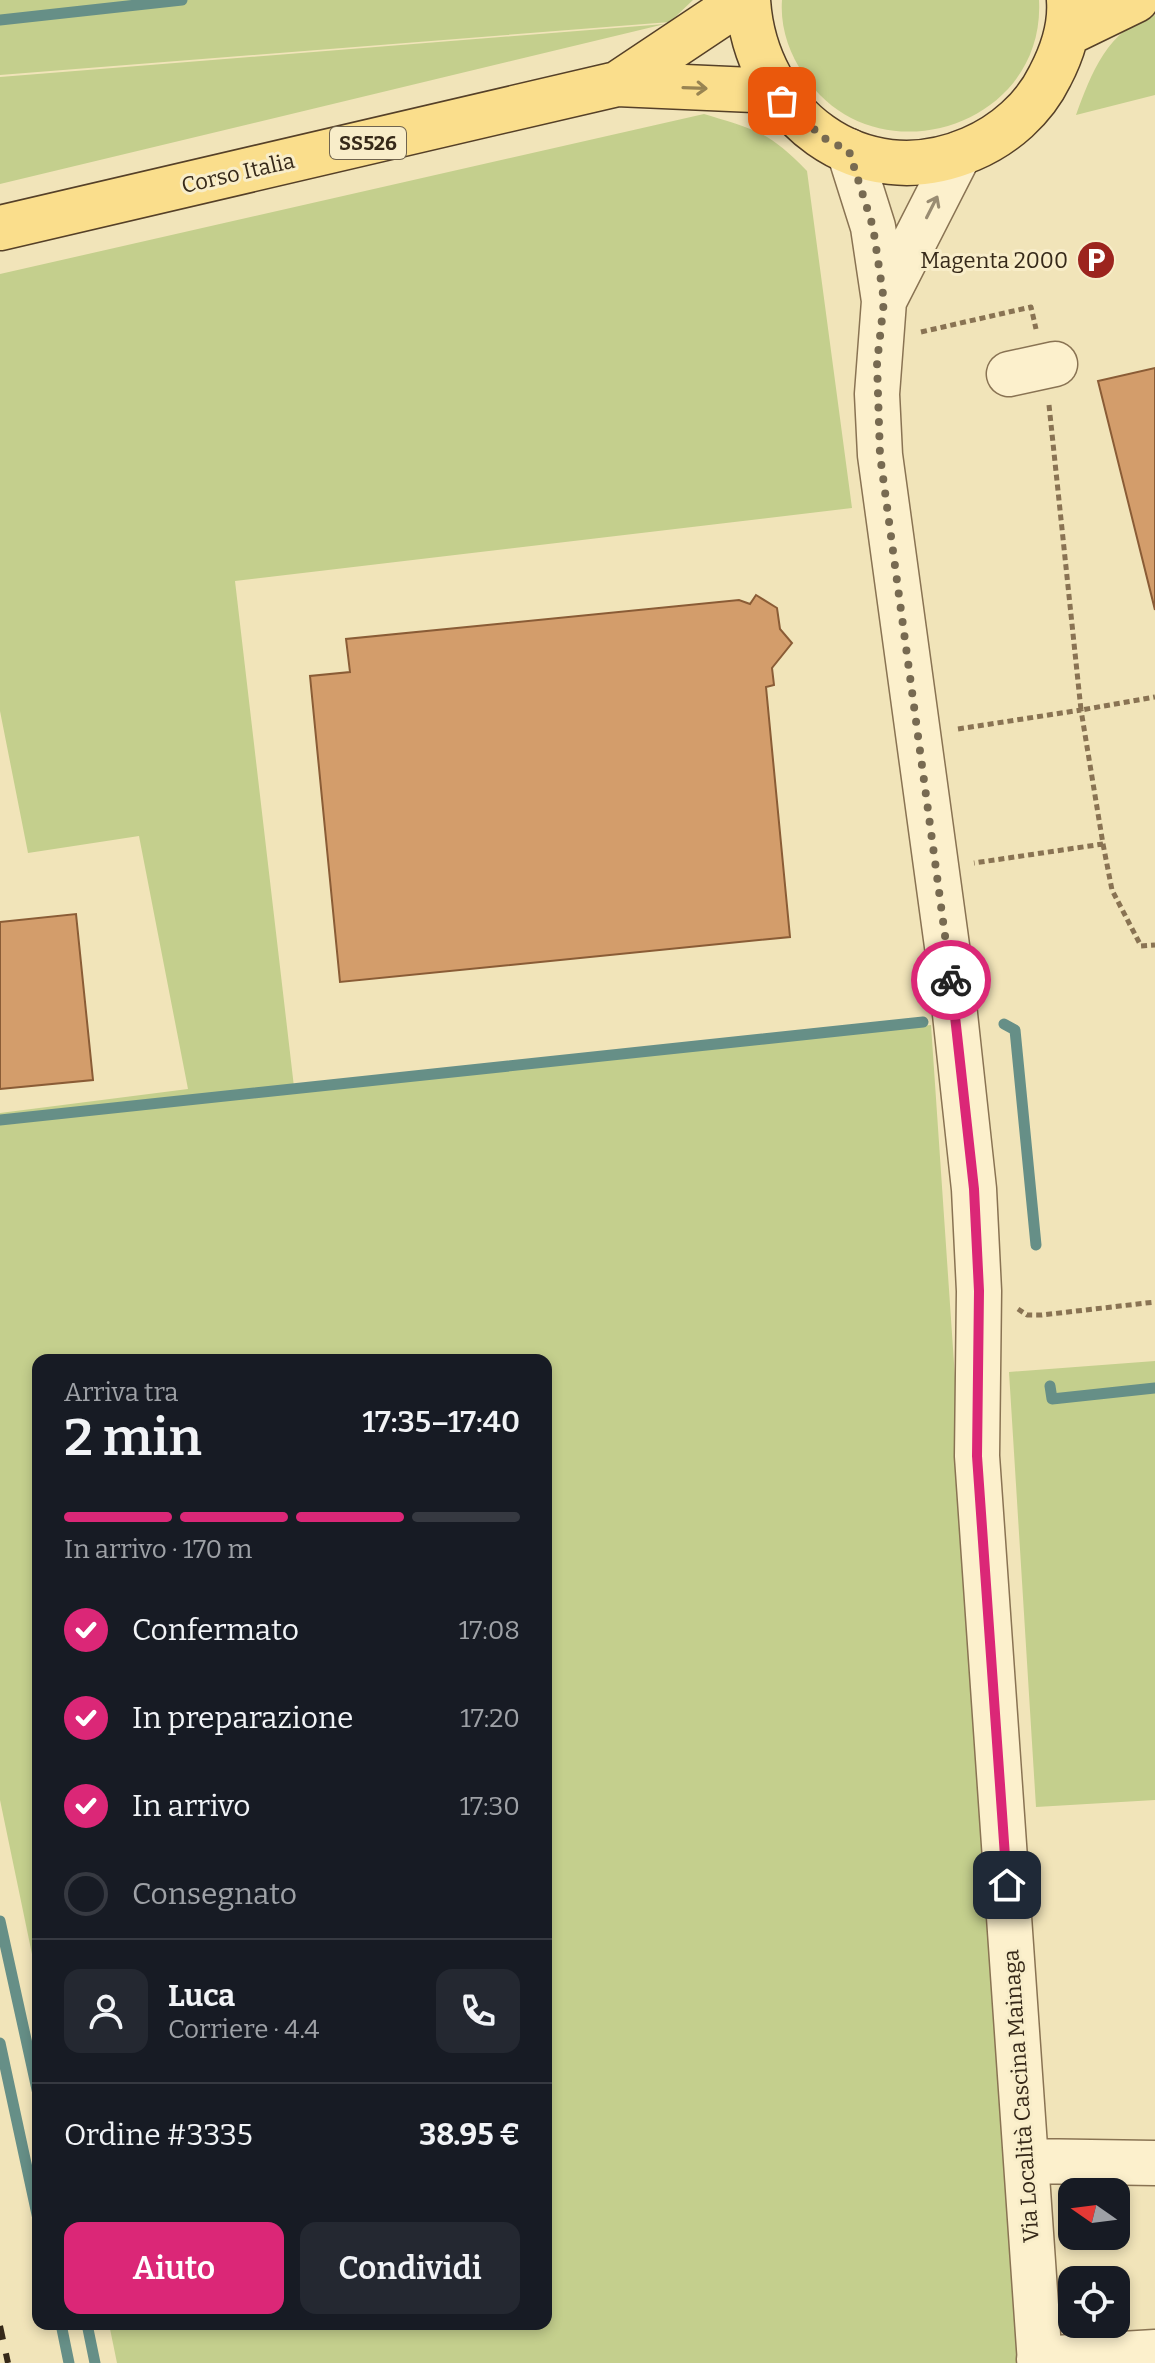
<!DOCTYPE html>
<html lang="it">
<meta charset="utf-8">
<style>
:root{--surface:#171b24;--page:#242831;--text:#f1f3f6;--muted:#9ea1a6;--line:#363941;--accent:#db2777}
body{margin:0;font-family:Bitter,serif;background:var(--page);color:var(--text);height:100vh;display:flex;flex-direction:column;font-size:30px;white-space:nowrap}
*{box-sizing:border-box;margin:0}
p{font-size:26px;color:var(--muted)}
.icon{flex:none;width:44px;height:44px;fill:none;stroke:currentColor;stroke-width:2;stroke-linecap:round;stroke-linejoin:round}
.map{position:relative;flex:1;overflow:hidden}
.details{position:absolute;left:32px;top:1354px;width:520px;height:976px;display:flex;flex-direction:column;background:var(--surface);border-radius:16px;box-shadow:0 4px 12px #0003}
.details>*{flex:none}
.needle{width:52px;rotate:284deg}
.buttons{position:absolute;left:1058px;top:2178px;display:grid;gap:16px}
.buttons a{display:grid;place-items:center;width:72px;height:72px;border-radius:16px;background:var(--surface);box-shadow:0 4px 12px #0003;font-size:40px}
.pin{position:absolute;display:grid;place-items:center;width:68px;height:68px;color:#fff;margin:-34px;border-radius:16px;box-shadow:0 4px 12px #0006}
.courier{position:absolute;display:grid;place-items:center;width:80px;height:80px;margin:-40px;border:6px solid #db2777;border-radius:50%;background:#fff;color:#222;box-shadow:0 2px 10px #0007}
.overview em{font-style:normal;font-weight:600}
.overview div{display:flex;flex-direction:column-reverse}
.overview{display:flex;align-items:center;justify-content:space-between;height:136px;padding:0 32px}
h1{font-size:52px;font-weight:600;line-height:60px}
.bar{display:grid;grid-template-columns:repeat(4,1fr);gap:12px 8px;align-content:center;height:96px;padding:0 32px}
.bar i{height:10px;border-radius:6px;background:var(--line)}
.bar .current{background:var(--accent)}
.bar p{grid-column:span 4}
.line{display:flex;align-items:center;gap:20px;padding:0 32px;border-top:2px solid var(--line)}
.line div{flex:1}
.round{display:grid;place-items:center;flex:none;width:84px;height:84px;border-radius:16px;background:var(--page)}
ol{padding:0 32px;list-style:none}
li{display:flex;align-items:center;gap:24px;height:88px}
li p{margin-inline-start:auto}
li .icon{padding:8px;border-radius:50%;background:var(--accent);color:#fff;stroke-width:4}
li:last-child{color:var(--muted)}
li i{width:44px;height:44px;border:4px solid var(--line);border-radius:50%}
.action{display:flex;gap:16px;margin-top:auto;padding:16px 32px}
.action a{flex:1;height:92px;border-radius:16px;background:var(--accent);color:#fff;font-size:32px;font-weight:600;line-height:92px;text-align:center}
.action a+a{background:var(--page);color:var(--text)}
.map>svg:first-child{display:block}
.green{fill:#c4cf8d}
.lines{fill:none;stroke-linecap:round;stroke-linejoin:round}
.stream{stroke:#668f87;stroke-width:11}
.building{fill:#d39d6b;stroke:#8a5c36;stroke-width:2}
.minor-casing{stroke:#897353;stroke-width:47}
.major-casing{stroke:#554028;stroke-width:47}
.path{stroke:#897353;stroke-width:5;stroke-dasharray:6 4;stroke-linecap:butt}
.minor{stroke:#fcf0cc;stroke-width:44}
.major{stroke:#fade8c;stroke-width:44}
.rail{stroke:#362919;stroke-width:6;stroke-dasharray:14 14;stroke-linecap:butt}
.oneway{stroke:#988452}
.oneway2{stroke:#998c72}
.done{stroke:#776a51;stroke-width:8;stroke-dasharray:0 14.4}
.route{stroke:#db2777;stroke-width:10}
.labels{text-anchor:middle;dominant-baseline:central;stroke-width:6;stroke-linejoin:round;paint-order:stroke}
.shield{fill:#f8edc9;stroke:#70644e;stroke-width:2}
.shield-label{font-size:20px;font-weight:bold;fill:#362919}
.street-label{font-size:22px;fill:#362919;stroke:#f8edc9}
.poi-label{font-size:22px;fill:#362919;stroke:#f8edc9;text-anchor:end}
</style>
<div class="map">
<svg width="1155" height="2363" viewBox="0 0 1155 2363">
<rect width="100%" height="100%" fill="#f1e4b9"/>
<path class="green" d="M 0,0 L 693,0 L 670,22 L 0,75 Z
M 782,0 L 1039,0 C 1046,128 873,181 804,75 C 789,53 780,27 782,0 Z
M 1155,15 L 1155,95 L 1076,115 C 1091,74 1108,28 1155,15 Z
M 665,24 L 0,184 L 0,77 Z
M 704,114 C 756,130 768,131 807,171 L 852,508 L 235,581 L 294,1087 L 931,1025 L 1022,2363 L 117,2363 L 109,2324 L 546,2324 L 546,1360 L 38,1360 L 38,1983 L 0,1800 L 0,1113 L 188,1089 L 139,836 L 28,853 L 0,711 L 0,274 Z
M 1155,1361 L 1155,1800 L 1036,1807 L 1009,1372 Z"/>
<g class="lines">
<path class="stream" d="M 0,20 L 182,0
M 1004,1024 L 1015,1030 L 1036,1245
M 0,1120 L 923,1022
M 1050,1386 L 1052,1399 L 1155,1388
M 0,1921 L 38,2094
M 0,2043 L 38,2219
M 61,2324 L 69,2363
M 87,2324 L 95,2363"/>
</g>
<path class="building" d="M 1155,368 L 1155,610 L 1098,381 Z
M 756,595 L 777,608 L 780,629 L 792,643 L 772,668 L 774,685 L 766,687 L 790,937 L 340,982 L 310,676 L 350,672 L 346,639 L 739,600 L 750,604 Z
M 76,914 L 93,1080 L 0,1089 L 0,922 Z"/>
<g class="lines">
<g class="minor-casing">
<path id="minor" d="M 849,151 L 873,227 L 884,301 L 877,394 L 880,455 L 950,968 L 974,1189 L 979,1291 L 977,1456 L 1040,2363
M 884,301 L 959,154
M 1009,374 L 1055,364
M 1026,2161 L 1155,2163
M 1039,2359 L 1155,2352"/>
</g>
<g class="major-casing">
<path id="major" d="M 748,0 C 755,114 860,197 971,149 C 1004,135 1034,109 1050,76 C 1062,53 1071,27 1069,0
M 1066,34 L 1136,0
M 617,84 L 743,0
M 0,228 L 617,84 L 776,91"/>
</g>
<path class="path" d="M 921,332 L 1031,307 L 1036,329
M 1049,405 L 1081,710 L 1155,697
M 958,729 L 1081,710 L 1103,844 L 974,863
M 1103,844 L 1112,890 L 1141,946 L 1155,945
M 1018,1309 L 1027,1315 L 1042,1315 L 1155,1302"/>
<use href="#minor" class="minor"/>
<use href="#major" class="major"/>
<path class="rail" d="M 0,2326 L 8,2363"/>
</g>
<defs><path id="oneway-shaft" d="M-6 0H5M1.5-3L5.5 0L1.5 3" fill="none" stroke-width="1.6" stroke-linecap="round" stroke-linejoin="round" transform="scale(2)"/></defs>
<use class="oneway" href="#oneway-shaft" transform="translate(695 88) rotate(2)"/>
<use class="oneway2" href="#oneway-shaft" transform="translate(932 207) rotate(-63)"/>
<g class="lines">
<path class="done" d="M 782,101 L 824,138 L 849,151 L 873,227 L 884,301 L 877,363 L 880,455 L 951,980"/>
<path class="route" d="M 951,980 L 974,1189 L 979,1291 L 977,1456 L 1007,1885"/>
</g>
<defs>
<g id="parking-disc" transform="scale(2)"><circle r="9.5" fill="#9c241e" stroke="#f8edc9"/><path d="M-3.5-5.5H1a3.5 3.5 0 0 1 0 7H-1V5.5H-3.5ZM-1-3.4V-.6H.8a1.4 1.4 0 0 0 0-2.8Z" fill="#fff"/></g>
</defs>
<g fill-rule="evenodd">
<use href="#parking-disc" x="1096" y="260"/>
</g>
<g class="labels">
<rect class="shield" x="330" y="127" width="76" height="32" rx="6"/>
<g class="shield-label">
<text x="368" y="143">SS526</text>
</g>
<g class="street-label">
<text transform="translate(238 173) rotate(-13)">Corso Italia</text>
<text transform="translate(1021 2096) rotate(-94)">Via Località Cascina Mainaga</text>
</g>
<g class="poi-label">
<text x="1068" y="260">Magenta 2000</text>
</g>
</g>
</svg>
<div class="buttons">
<a><svg class="needle" viewBox="-14 -14 28 28"><path d="M0-13l5 13h-10z" fill="#e53935"/><path d="M0 13l5-13h-10z" fill="#9ea1a6"/></svg></a>
<a><svg class="icon" aria-label="locate" viewBox="0 0 24 24"><circle cx="12" cy="12" r="6"/><path d="M12 2v4M12 18v4M2 12h4M18 12h4"/></svg></a>
</div>
<div class="pin" style="left:782px;top:101px;background:#ea580c"><svg class="icon" aria-label="bag" viewBox="0 0 24 24"><path d="M5 8h14l-1 12H6zM9 8a3 3 0 0 1 6 0"/></svg></div>
<div class="pin" style="left:1007px;top:1885px;background:#1f2937"><svg class="icon" aria-label="home" viewBox="0 0 24 24"><path d="M3 11l9-7 9 7M6 9v11h12V9"/></svg></div>
<div class="courier" style="left:951px;top:980px"><svg class="icon" aria-label="bike" viewBox="0 0 24 24"><circle cx="6" cy="16" r="4"/><circle cx="18" cy="16" r="4"/><path d="M6 16l4-8h5l3 8M10 8l3 8H6M13 5h3"/></svg></div>
<section class="details">
<div class="overview"><div><h1>2 min</h1><p>Arriva tra</p></div><em>17:35–17:40</em></div>
<div class="bar"><i class="current"></i><i class="current"></i><i class="current"></i><i></i><p>In arrivo · 170 m</p></div>
<ol>
<li><svg class="icon" aria-label="check" viewBox="0 0 24 24"><path d="M5 12l5 5 9-10"/></svg>Confermato<p>17:08</p></li>
<li><svg class="icon" aria-label="check" viewBox="0 0 24 24"><path d="M5 12l5 5 9-10"/></svg>In preparazione<p>17:20</p></li>
<li><svg class="icon" aria-label="check" viewBox="0 0 24 24"><path d="M5 12l5 5 9-10"/></svg>In arrivo<p>17:30</p></li>
<li><i></i>Consegnato</li>
</ol>
<div class="line" style="height:144px"><a class="round"><svg class="icon" aria-label="person" viewBox="0 0 24 24"><circle cx="12" cy="8" r="4"/><path d="M4 21q1-7 8-7t8 7"/></svg></a><div><b>Luca</b><p>Corriere · 4.4</p></div><a class="round"><svg class="icon" aria-label="phone" viewBox="0 0 24 24"><path d="M5 4h4l2 5-3 2q2 4 5 5l2-3 5 2v4C11 20 4 13 5 4z"/></svg></a></div>
<div class="line" style="height:104px"><div>Ordine #3335</div><b>38.95 €</b></div>
<div class="action"><a>Aiuto</a><a>Condividi</a></div>
</section>
</div>
